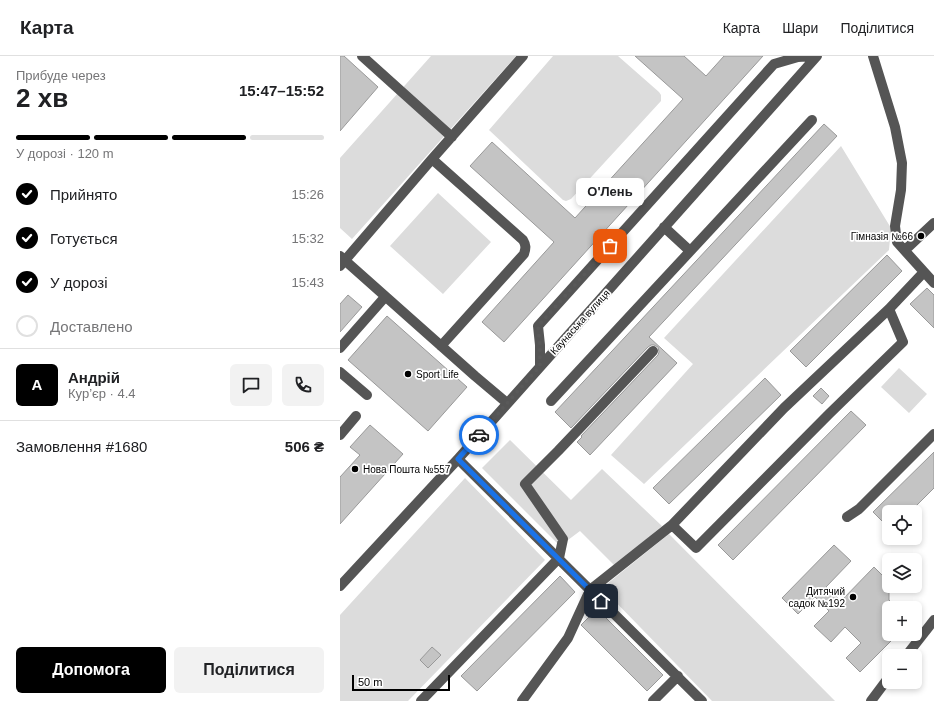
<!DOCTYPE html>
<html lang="uk">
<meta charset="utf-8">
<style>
:root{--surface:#fff;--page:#f2f2f2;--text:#202124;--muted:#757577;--line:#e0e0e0;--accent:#000}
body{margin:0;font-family:Helvetica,sans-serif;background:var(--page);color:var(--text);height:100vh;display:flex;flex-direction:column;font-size:15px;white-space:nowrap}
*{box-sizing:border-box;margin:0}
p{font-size:13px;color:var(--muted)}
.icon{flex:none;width:22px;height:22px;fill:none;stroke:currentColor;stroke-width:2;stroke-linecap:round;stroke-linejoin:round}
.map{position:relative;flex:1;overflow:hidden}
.side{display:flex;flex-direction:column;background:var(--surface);width:340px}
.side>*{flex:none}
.tools{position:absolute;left:542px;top:449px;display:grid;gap:8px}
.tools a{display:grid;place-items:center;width:40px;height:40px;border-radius:6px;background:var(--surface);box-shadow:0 2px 6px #0003;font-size:20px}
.scale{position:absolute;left:12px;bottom:10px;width:98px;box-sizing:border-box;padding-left:4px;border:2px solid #000;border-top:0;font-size:11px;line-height:14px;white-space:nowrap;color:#000;-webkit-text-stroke:3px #fff;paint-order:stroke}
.pin{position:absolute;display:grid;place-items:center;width:34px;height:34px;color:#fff;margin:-17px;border-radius:8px;box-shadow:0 2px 6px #0006}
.courier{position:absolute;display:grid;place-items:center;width:40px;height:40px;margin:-20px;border:3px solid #1a73e8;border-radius:50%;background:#fff;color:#222;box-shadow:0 1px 5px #0007}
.bubble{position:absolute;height:28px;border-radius:6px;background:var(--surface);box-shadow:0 2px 6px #0003;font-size:13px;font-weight:700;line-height:28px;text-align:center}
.headline em{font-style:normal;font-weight:700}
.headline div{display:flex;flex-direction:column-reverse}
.headline{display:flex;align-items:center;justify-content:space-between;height:68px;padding:0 16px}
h1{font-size:26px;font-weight:700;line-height:30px}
.bar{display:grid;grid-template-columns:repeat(4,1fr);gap:6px 4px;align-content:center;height:48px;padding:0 16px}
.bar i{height:5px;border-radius:3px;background:var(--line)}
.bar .selected{background:var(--accent)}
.bar p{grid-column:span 4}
.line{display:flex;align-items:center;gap:10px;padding:0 16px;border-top:1px solid var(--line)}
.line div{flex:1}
.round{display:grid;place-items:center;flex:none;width:42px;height:42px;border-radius:6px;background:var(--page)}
ol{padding:0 16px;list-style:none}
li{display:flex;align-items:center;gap:12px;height:44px}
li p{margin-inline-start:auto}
li .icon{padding:4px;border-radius:50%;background:var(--accent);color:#fff;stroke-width:4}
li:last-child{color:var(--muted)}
li i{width:22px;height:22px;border:2px solid var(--line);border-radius:50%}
.primary-button{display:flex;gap:8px;margin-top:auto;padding:8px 16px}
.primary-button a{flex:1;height:46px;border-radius:6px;background:var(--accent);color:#fff;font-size:16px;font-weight:700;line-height:46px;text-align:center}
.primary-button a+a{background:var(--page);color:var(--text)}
header{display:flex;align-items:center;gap:24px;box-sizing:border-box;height:56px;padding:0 20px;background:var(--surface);border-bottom:1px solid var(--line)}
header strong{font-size:19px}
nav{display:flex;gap:22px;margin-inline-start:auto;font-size:14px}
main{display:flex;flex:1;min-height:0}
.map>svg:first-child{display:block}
.green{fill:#dcdcdc}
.building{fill:#c4c4c4;stroke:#999}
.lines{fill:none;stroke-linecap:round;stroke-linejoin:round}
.minor{stroke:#555;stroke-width:10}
.done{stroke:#595959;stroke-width:4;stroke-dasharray:0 7.2}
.route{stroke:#1a73e8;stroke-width:5}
.poi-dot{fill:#000;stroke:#fff;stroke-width:1.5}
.labels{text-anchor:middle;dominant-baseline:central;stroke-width:3.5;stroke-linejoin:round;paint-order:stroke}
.poi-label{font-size:10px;fill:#000;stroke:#fff;text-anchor:end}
.street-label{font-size:10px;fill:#000;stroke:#fff}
</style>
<header>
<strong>Карта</strong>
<nav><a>Карта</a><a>Шари</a><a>Поділитися</a></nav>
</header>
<main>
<section class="side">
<div class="headline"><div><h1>2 хв</h1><p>Прибуде через</p></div><em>15:47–15:52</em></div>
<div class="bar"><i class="selected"></i><i class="selected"></i><i class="selected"></i><i></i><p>У дорозі · 120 m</p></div>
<ol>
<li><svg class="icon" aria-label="check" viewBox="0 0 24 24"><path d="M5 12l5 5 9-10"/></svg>Прийнято<p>15:26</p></li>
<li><svg class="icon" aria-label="check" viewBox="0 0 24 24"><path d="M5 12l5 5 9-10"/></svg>Готується<p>15:32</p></li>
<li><svg class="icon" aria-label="check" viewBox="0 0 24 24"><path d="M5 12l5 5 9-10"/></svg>У дорозі<p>15:43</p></li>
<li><i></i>Доставлено</li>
</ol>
<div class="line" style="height:72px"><b class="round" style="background:var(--accent);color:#fff">А</b><div><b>Андрій</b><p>Кур’єр · 4.4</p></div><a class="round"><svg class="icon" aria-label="chat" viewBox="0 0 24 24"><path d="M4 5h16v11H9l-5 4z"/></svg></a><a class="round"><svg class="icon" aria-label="phone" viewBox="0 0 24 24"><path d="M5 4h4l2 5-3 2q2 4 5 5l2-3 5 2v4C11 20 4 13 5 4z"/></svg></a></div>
<div class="line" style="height:52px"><div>Замовлення #1680</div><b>506 ₴</b></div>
<div class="primary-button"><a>Допомога</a><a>Поділитися</a></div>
</section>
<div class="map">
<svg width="594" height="645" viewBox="0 0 594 645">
<rect width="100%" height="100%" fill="#fff"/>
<path class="green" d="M 91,0 L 176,0 L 12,183 L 0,172 L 0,102 Z
M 213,0 L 278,0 L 319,36 L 321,39 L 321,45 L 231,143 L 226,145 L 223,144 L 149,74 Z
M 501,90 L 551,172 L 549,194 L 304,428 L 271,399 L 353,308 L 324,282 Z
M 98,137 L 151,186 L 103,238 L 50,190 Z
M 559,312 L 587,338 L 569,357 L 541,331 Z
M 170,384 L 231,444 L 262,413 L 322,470 L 275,510 L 240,475 L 220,490 L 142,412 Z
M 125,422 L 205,504 L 68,645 L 0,645 L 0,559 Z
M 329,478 L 495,645 L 372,645 L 262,532 Z"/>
<path class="building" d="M 0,0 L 4,0 L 38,31 L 0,75 Z
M 295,0 L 344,0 L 366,20 L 384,0 L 423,0 L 164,286 L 142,266 L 214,186 L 130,110 L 152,86 L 235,162 L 343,43 Z
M 484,68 L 497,80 L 309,281 L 337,307 L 250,399 L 237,386 L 242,381 L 241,380 L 318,299 L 319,296 L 318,291 L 314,289 L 311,289 L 308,291 L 231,372 L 215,356 Z
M 547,199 L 562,215 L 466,311 L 450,295 Z
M 587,232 L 594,239 L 594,272 L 570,248 Z
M 8,239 L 22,251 L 0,276 L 0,248 Z
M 47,260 L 127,331 L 88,375 L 8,304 Z
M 425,322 L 441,339 L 329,448 L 313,432 Z
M 481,332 L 489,340 L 482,348 L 473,340 Z
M 511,355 L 526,369 L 393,504 L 378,489 Z
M 30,369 L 63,398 L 0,468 L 0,421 L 20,399 L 10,391 Z
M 594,396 L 594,432 L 570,456 L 549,456 L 549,472 L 533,456 Z
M 494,489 L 511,505 L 486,531 L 501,545 L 534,511 L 549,526 L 549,544 L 557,552 L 549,552 L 549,578 L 558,578 L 520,616 L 506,602 L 521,587 L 505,571 L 491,586 L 474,570 L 489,555 L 475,541 L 458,558 L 442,542 Z
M 220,520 L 235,536 L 137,635 L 121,620 Z
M 257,553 L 323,619 L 307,635 L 241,569 Z
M 92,591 L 101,599 L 88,612 L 80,604 Z"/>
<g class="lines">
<path class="minor" d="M 22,0 L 112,81
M 533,0 L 555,71 L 562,107 L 561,134 L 555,170 L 557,186 L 594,227
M 92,103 L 183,184 C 186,189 186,192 184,198 L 101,290
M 324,171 L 350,195
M 565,194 L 594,167
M 0,200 L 135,320 L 167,347
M 0,210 L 92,103 L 183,0
M 0,292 L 45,241
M 200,310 L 200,289 L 198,270 L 434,8 L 458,1 L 473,0
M 0,316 L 27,339
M 211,345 L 472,64
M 0,379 L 16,360
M 118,403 L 362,645
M 507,461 L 519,453 L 594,378
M 332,469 L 356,492 L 489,358 L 563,286 L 549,253
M 0,530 L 118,403 L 477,0
M 566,600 L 594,564
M 81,645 L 219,502 L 223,483 L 185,428 L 218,395 L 313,295
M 182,645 L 228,582 L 250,534 L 332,469 L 444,352 L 549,253 L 584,216
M 313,645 L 338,620
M 531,645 L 549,621"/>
</g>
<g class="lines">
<path class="done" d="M 139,379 L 200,310 L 200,289 L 198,270 L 270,190"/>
<path class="route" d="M 139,379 L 118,403 L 261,545"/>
</g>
<g class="poi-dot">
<circle cx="581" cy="180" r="4"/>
<circle cx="68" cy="318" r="4"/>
<circle cx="15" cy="413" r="4"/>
<circle cx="513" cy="541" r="4"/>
</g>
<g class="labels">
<g class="poi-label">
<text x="573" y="180">Гімназія №66</text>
<text x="76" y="318" text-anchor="start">Sport Life</text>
<text x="23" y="413" text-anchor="start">Нова Пошта №557</text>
<text x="505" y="535">Дитячий<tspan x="505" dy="12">садок №192</tspan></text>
</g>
<g class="street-label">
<text transform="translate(240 266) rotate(-48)">Каунаська вулиця</text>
</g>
</g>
</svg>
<div class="tools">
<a><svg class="icon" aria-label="locate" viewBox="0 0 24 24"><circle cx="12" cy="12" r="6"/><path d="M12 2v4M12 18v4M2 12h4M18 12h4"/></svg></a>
<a><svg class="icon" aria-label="layers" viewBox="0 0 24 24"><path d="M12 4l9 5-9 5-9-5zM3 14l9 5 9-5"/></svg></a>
<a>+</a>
<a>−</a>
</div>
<div class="scale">50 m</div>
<div class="pin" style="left:270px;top:190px;background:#ea580c"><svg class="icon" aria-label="bag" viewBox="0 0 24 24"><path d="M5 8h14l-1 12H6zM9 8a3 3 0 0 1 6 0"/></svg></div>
<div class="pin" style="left:261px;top:545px;background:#1f2937"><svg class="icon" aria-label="home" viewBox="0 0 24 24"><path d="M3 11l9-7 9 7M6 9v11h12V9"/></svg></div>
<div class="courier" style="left:139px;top:379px"><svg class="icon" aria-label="car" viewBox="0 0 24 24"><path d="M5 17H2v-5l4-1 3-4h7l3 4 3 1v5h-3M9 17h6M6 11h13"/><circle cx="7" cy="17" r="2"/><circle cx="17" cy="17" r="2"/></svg></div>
<div class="bubble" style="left:236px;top:122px;width:68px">О'Лень</div>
</div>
</main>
